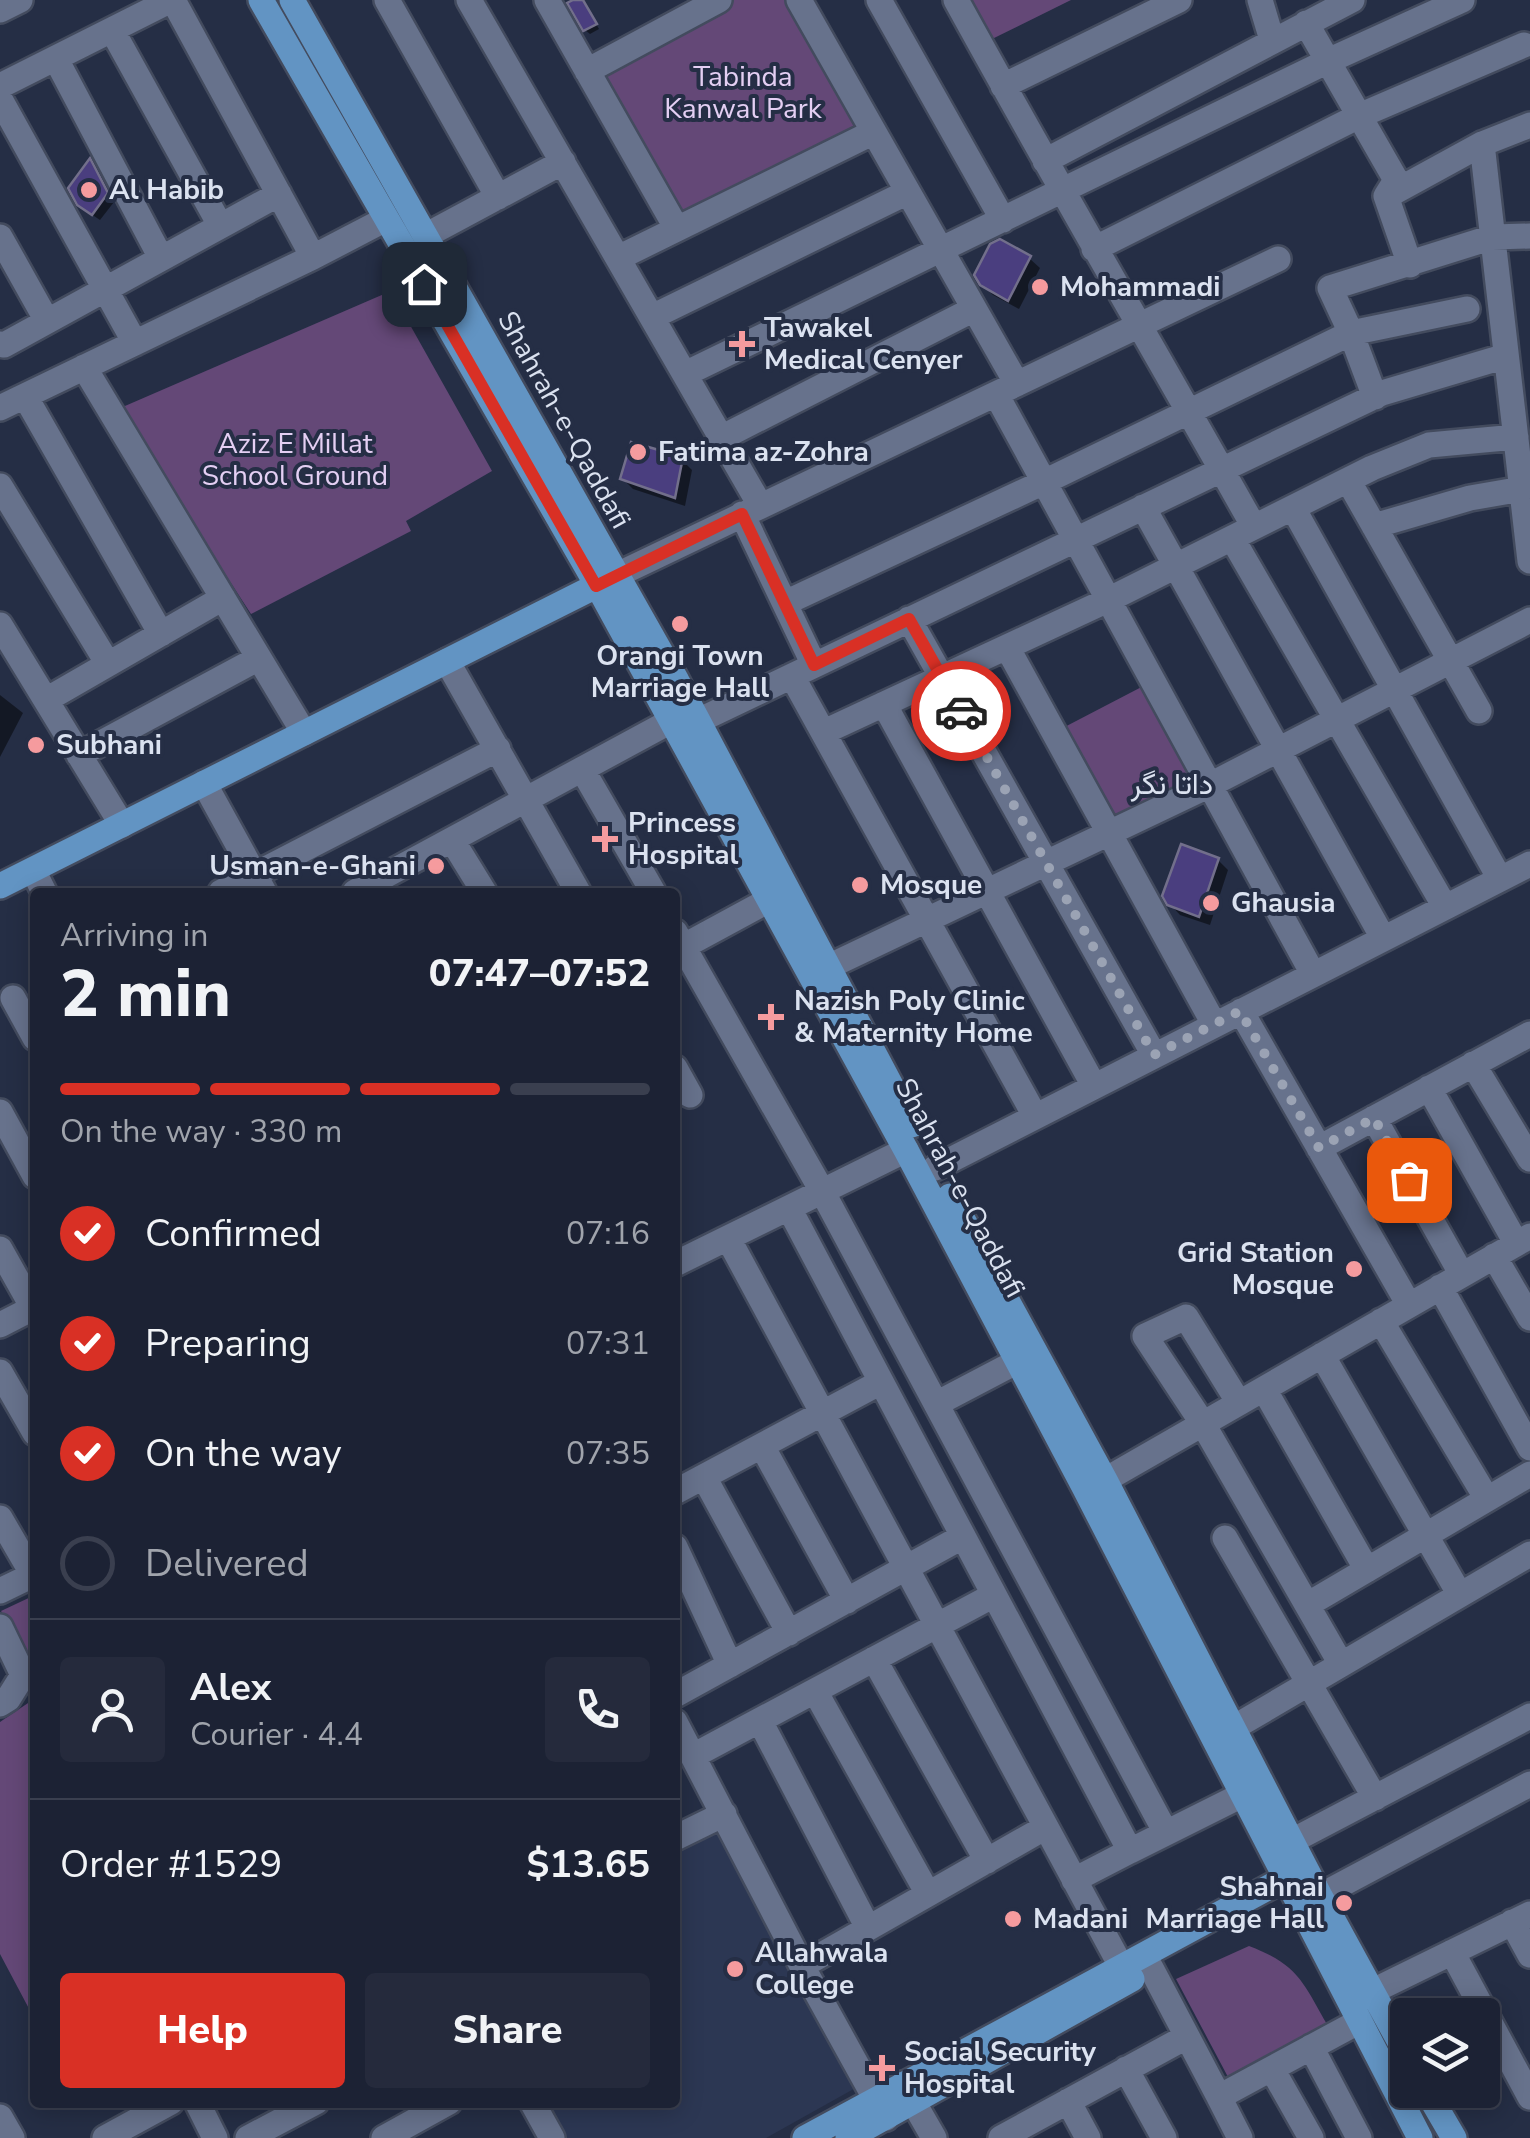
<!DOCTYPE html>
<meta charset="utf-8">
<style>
:root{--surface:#1c2234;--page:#252a3c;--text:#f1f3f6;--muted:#a0a4ac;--line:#3a3f4f;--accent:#d93025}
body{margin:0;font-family:"Nunito Sans",Vazirmatn,sans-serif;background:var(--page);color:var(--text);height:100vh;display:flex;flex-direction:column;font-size:38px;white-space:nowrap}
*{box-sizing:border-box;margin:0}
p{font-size:32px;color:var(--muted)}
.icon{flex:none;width:55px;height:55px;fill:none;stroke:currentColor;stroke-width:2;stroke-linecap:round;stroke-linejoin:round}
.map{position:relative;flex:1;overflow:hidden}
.sheet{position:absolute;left:30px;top:888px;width:650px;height:1220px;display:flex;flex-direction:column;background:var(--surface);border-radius:10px;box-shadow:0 5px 25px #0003,0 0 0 2px var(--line)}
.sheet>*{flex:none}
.fabs{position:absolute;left:1390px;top:1998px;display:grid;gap:20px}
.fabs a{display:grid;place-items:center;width:110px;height:110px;border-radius:10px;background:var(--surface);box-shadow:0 5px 25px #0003,0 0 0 2px var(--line);font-size:50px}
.pin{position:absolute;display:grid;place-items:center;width:85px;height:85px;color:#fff;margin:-42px;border-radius:20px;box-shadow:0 5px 15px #0006}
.courier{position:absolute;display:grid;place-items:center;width:100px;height:100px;margin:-50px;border:8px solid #d93025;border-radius:50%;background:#fff;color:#222;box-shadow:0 2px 12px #0007}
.summary em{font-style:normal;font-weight:800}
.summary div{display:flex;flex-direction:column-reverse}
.summary{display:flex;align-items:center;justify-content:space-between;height:170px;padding:0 30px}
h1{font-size:65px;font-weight:800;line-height:75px}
.bar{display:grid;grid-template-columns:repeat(4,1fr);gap:15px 10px;align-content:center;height:120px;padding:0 30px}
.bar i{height:12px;border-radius:8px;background:var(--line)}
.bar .current{background:var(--accent)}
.bar p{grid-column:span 4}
.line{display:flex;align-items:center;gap:25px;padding:0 30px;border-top:2px solid var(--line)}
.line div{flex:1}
.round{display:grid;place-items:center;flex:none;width:105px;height:105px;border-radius:10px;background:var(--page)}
ol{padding:0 30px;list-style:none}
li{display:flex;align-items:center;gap:30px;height:110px}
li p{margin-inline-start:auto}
li .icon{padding:10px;border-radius:50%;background:var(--accent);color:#fff;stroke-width:4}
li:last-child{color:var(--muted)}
li i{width:55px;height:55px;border:5px solid var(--line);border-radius:50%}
.cta{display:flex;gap:20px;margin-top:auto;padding:20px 30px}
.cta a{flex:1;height:115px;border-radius:10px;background:var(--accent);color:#fff;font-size:40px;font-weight:800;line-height:115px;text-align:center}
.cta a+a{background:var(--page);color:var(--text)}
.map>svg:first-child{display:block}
.built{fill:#2c3753}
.green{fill:#644877}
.shadow{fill:#0007}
.building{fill:#4a3e7f;stroke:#726f8b;stroke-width:2.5}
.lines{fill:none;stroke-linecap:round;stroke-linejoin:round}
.minor-casing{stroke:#434b5e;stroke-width:30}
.major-casing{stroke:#434b5e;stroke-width:30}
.minor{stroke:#67728c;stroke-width:25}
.major{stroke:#6294c3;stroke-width:25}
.done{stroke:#9ba3b4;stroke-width:10;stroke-dasharray:0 18}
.route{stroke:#d93025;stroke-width:12}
.poi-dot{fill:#f59b9e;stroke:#252e45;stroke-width:4}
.labels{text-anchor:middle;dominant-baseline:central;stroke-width:8;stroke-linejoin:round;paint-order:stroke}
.park-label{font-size:28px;fill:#e4cff3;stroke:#252e45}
.poi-label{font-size:28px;font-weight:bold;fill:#dbe2f0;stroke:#252e45;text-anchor:start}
.street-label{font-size:28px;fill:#dbe2f0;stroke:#252e45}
.neighbourhood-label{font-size:30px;fill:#dbe2f0;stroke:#252e45}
</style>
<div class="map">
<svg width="1530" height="2138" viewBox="0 0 1530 2138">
<rect width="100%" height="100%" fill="#252e45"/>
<path class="built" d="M 720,1829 L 859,2086 L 766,2138 L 563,2138 L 545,2103 L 675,2102 L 675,1853 Z"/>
<path class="green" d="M 719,0 L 799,0 L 874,132 L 677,229 L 587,71 Z
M 968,0 L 1071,0 L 990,40 Z
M 391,291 L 492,471 L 406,521 L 411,531 L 251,614 L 118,409 Z
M 1153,681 L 1210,785 L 1109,832 L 1055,732 Z
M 35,1595 L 35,1663 L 1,1611 Z
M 35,1681 L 35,2020 L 0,1954 L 0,1722 L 31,1701 Z
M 1249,1946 C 1299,1965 1303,1983 1328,2026 L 1228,2077 L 1176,1979 Z"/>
<path class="shadow" d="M 578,0 L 585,3 L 599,29 L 590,34 L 585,30 Z
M 90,162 L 114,202 L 100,220 L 88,212 Z
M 1029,258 L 1040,268 L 1019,309 L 993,295 L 982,284 Z
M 682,460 L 692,470 L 685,506 L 633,489 L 623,479 Z
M 0,695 L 23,713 L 0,757 Z
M 1218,860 L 1228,870 L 1210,925 L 1180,915 L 1169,903 Z"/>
<path class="building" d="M 573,0 L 583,0 L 597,24 L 583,31 L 567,3 Z
M 90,158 L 108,193 L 92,215 L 77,205 L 68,188 Z
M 1000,239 L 1031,256 L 1008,301 L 980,285 L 974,275 L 990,244 Z
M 631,442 L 683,457 L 675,498 L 620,479 Z
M 1181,844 L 1219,858 L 1199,917 L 1167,905 L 1162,896 Z"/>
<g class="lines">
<g class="minor-casing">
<path id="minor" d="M 173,0 L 313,257 L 386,219
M 387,0 L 498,197
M 469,0 L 760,505
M 547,0 L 677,229
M 799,0 L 1017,384
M 879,0 L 1003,220
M 956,0 C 1053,177 1155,351 1254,527
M 1260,0 L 1272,40
M 0,10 L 20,0
M 1306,23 L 1396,180 L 1386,196 L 1410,265
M 112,30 L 220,225
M 56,59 L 161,258
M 587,71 L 719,0
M 0,86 L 171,0
M 1003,86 L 1179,0
M 0,99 L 135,343
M 1482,144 L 1530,561
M 1045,161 L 1352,0
M 1387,196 L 1482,144 L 1530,125
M 425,236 L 563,162
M 0,237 L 47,321
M 1094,249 L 1359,116 L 1524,45
M 618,258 L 874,132
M 652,317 L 908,192
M 0,344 L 4,345 L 279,194
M 84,367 L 304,733
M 685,374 L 1328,61 L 1462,0
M 996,394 L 1313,974
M 25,396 L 161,634
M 1375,397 L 1351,333 L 1330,288 L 1493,237 L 1530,236
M 0,408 L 313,257
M 721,438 L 974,309
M 1348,480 L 1479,711
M 0,486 L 108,664
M 1143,507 L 1383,938
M 1293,508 L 1500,879
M 742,514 L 814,665
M 1374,526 L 1470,498 L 1522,489
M 1232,538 L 1445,907
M 617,575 L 1278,259
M 785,603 L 1044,482 L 1351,333 L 1467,309
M 909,619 L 1154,1055
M 0,625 L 122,825
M 1007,647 L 1214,1024
M 447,661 L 578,892
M 792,676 L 1035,1116
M 46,700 L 223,598
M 884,704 L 1094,1086
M 698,721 L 1382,393 L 1506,356
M 824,732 L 1108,600 L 1372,468 L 1429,445 L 1516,437
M 79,755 L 259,658
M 582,769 L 653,892
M 204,783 L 264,892
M 452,840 L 484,892
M 33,870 L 44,892
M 221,892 L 498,749
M 355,892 L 671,721
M 675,932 L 822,1191 L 1166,1833
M 675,951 L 769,900
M 828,967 L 1210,785 L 1530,620
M 13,998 L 35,1038
M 1241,1011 L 1409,1305
M 1473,1064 L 1530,1159
M 675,1068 L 690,1095
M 1429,1088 L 1516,1243
M 0,1112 L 35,1176
M 1374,1118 L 1462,1275
M 1319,1148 L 1530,1034
M 935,1168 L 1530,864
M 789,1208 L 1130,1851 L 1074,1880
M 728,1238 L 1121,1966
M 0,1249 L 33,1308
M 1494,1256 L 1530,1318
M 675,1264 L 906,1150
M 1440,1287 L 1530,1448
M 1381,1321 L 1487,1499
M 0,1325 L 35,1307
M 1322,1355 L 1460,1595
M 0,1372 L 35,1433
M 1264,1389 L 1367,1570
M 1239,1403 L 1186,1317 L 1145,1336 L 1203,1424 L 1341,1664
M 936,1404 L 1018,1361
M 762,1446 L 847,1601
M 704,1477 L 789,1633
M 1105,1480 L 1530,1236
M 675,1492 L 881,1382
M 0,1518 L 33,1575
M 1225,1538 L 1375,1798
M 675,1547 L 730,1665
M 0,1591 L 35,1574
M 1307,1605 L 1530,1474
M 0,1627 L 23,1675 L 8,1699 L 0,1704
M 874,1659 L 987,1861
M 815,1691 L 928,1894
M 675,1695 L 962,1537
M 760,1721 L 868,1928
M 675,1722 L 802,1966 L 886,2118
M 1233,1728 L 1530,1554
M 693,1756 L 994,1595
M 675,1838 L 724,1814
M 1292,1841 L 1530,1716
M 1130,1851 L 1242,1795
M 1320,1896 L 1530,1784
M 1512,1922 L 1530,1955
M 1452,1952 L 1530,2097
M 802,1966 L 1046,1827
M 1151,1968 L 1219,2097 L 1358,2022
M 1371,1992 L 1530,1914
M 1311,2047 L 1359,2138
M 1126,2069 L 1164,2138
M 1272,2069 L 1311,2138
M 903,2084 L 934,2138
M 1219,2097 L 1240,2138
M 1068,2101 L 1088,2138
M 197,2102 L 215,2138
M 532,2102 L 552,2138
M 0,2117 L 12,2138
M 105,2138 L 171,2102
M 248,2138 L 316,2102
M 384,2138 L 449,2102
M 1001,2138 L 1186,2037"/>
</g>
<g class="major-casing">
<path id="major" d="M 261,0 L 597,585 L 906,1150 L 1084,1487 L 1420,2138
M 292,0 L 677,681 L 912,1125
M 0,886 L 608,580
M 950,1196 L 1105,1480 L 1320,1896 L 1408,2057
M 1426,2090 L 1454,2138
M 805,2138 L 1297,1872
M 848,2138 L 1132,1979"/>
</g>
<use href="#minor" class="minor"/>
<use href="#major" class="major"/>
</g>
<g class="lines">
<path class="done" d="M 961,711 L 1154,1055 L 1240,1011 L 1319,1148 L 1374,1118 L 1409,1180"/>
<path class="route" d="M 424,284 L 596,586 L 742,514 L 814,665 L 909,619 L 961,711"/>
</g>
<g class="poi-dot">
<circle cx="89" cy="190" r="10"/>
<circle cx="1040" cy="287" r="10"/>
<path d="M737 329h10v10h10v10h-10v10h-10v-10h-10v-10h10z"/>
<circle cx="638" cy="452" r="10"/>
<circle cx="680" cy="624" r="10"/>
<circle cx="36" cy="745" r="10"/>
<path d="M600 824h10v10h10v10h-10v10h-10v-10h-10v-10h10z"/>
<circle cx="436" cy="866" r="10"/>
<circle cx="860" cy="885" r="10"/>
<circle cx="1211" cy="903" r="10"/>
<path d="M766 1002h10v10h10v10h-10v10h-10v-10h-10v-10h10z"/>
<circle cx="1354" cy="1269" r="10"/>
<circle cx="1344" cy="1903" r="10"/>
<circle cx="1013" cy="1919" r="10"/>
<circle cx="735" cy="1969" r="10"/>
<path d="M877 2053h10v10h10v10h-10v10h-10v-10h-10v-10h10z"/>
</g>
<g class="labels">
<g class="park-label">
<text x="743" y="77">Tabinda<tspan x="743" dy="32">Kanwal Park</tspan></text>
<text x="295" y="444">Aziz E Millat<tspan x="295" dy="32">School Ground</tspan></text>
</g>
<g class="poi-label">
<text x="109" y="190">Al Habib</text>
<text x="1060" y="287">Mohammadi</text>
<text x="764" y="328">Tawakel<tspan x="764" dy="32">Medical Cenyer</tspan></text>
<text x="658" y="452">Fatima az-Zohra</text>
<text x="680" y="656" text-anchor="middle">Orangi Town<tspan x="680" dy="32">Marriage Hall</tspan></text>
<text x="56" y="745">Subhani</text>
<text x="628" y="823">Princess<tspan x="628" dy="32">Hospital</tspan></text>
<text x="416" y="866" text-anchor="end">Usman-e-Ghani</text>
<text x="880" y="885">Mosque</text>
<text x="1231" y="903">Ghausia</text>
<text x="794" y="1001">Nazish Poly Clinic<tspan x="794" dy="32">&amp; Maternity Home</tspan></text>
<text x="1334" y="1253" text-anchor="end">Grid Station<tspan x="1334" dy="32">Mosque</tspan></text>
<text x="1324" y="1887" text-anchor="end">Shahnai<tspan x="1324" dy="32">Marriage Hall</tspan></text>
<text x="1033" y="1919">Madani</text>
<text x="755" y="1953">Allahwala<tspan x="755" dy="32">College</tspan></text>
<text x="904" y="2052">Social Security<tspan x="904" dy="32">Hospital</tspan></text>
</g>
<g class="street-label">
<text transform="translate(564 420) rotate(61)">Shahrah-e-Qaddafi</text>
<text transform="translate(960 1188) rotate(62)">Shahrah-e-Qaddafi</text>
</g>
<g class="neighbourhood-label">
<text x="1172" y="784">داتا نگر</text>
</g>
</g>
</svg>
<div class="fabs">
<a><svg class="icon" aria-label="layers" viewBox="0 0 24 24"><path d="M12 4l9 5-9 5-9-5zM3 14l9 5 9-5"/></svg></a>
</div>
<div class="pin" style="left:1409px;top:1180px;background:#ea580c"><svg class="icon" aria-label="bag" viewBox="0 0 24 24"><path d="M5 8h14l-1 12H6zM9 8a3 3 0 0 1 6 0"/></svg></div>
<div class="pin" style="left:424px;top:284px;background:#1f2937"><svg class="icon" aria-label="home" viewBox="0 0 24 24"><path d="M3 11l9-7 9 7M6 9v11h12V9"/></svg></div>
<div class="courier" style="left:961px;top:711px"><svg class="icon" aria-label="car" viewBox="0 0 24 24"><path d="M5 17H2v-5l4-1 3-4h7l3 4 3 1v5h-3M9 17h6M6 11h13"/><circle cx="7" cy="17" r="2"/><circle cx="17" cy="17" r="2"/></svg></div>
<section class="sheet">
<div class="summary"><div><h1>2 min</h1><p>Arriving in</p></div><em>07:47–07:52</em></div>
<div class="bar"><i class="current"></i><i class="current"></i><i class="current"></i><i></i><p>On the way · 330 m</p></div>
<ol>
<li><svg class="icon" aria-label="check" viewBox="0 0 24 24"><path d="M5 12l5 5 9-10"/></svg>Confirmed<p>07:16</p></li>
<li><svg class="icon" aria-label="check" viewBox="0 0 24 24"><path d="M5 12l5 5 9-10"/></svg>Preparing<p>07:31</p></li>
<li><svg class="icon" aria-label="check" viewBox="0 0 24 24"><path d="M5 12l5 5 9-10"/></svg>On the way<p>07:35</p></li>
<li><i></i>Delivered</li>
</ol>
<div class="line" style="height:180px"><a class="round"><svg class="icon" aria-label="person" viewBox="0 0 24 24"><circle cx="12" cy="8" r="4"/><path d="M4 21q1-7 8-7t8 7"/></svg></a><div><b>Alex</b><p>Courier · 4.4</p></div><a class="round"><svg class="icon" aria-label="phone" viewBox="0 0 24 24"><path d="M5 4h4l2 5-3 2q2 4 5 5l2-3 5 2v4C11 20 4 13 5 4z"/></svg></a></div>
<div class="line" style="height:130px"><div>Order #1529</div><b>$13.65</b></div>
<div class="cta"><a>Help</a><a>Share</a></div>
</section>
</div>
